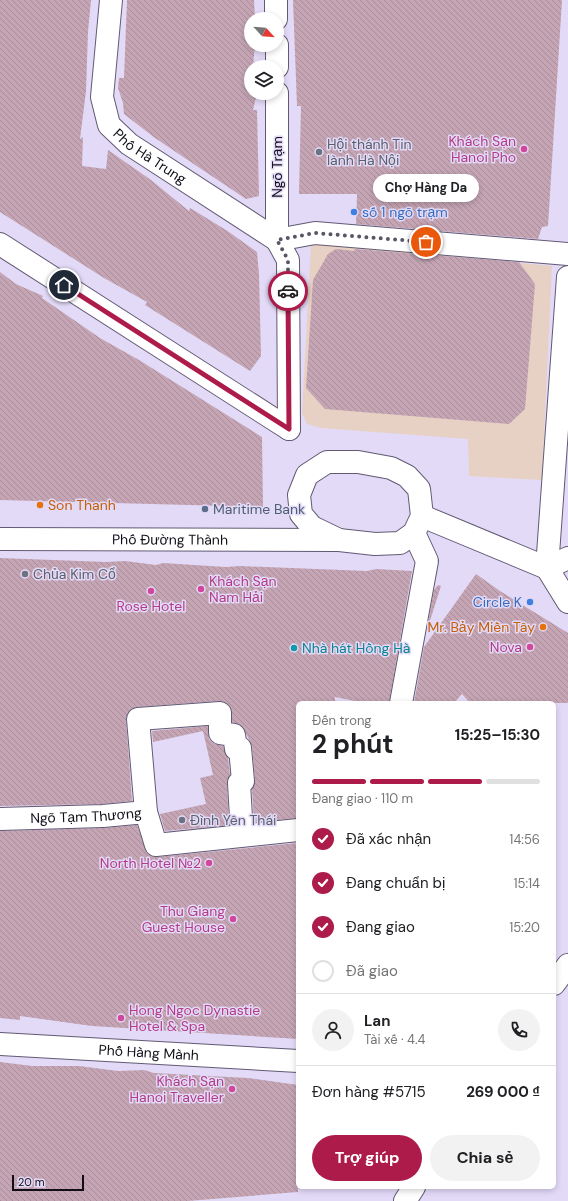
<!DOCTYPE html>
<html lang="vi">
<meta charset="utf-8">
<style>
:root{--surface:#fff;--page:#f2f2f2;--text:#202124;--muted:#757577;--line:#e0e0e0;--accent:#ad1b4a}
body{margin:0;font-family:"DM Sans",sans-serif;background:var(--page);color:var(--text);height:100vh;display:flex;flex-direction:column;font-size:15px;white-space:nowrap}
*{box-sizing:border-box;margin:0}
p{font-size:13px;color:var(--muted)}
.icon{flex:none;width:22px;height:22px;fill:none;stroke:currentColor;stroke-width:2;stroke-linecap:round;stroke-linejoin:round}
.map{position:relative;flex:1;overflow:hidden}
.side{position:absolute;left:296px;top:701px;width:260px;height:488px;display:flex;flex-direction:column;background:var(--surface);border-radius:6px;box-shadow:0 2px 6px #0003}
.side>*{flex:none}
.needle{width:26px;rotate:116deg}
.fabs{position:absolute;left:244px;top:12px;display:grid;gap:8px}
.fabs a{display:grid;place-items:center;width:40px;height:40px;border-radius:50%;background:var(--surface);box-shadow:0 2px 6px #0003;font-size:20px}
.scale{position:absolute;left:12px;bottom:10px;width:72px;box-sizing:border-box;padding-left:4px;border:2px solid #110d17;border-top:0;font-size:11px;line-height:14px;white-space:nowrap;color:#110d17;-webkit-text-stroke:3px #e3daf8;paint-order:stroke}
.pin{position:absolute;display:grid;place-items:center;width:34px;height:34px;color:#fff;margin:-17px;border:2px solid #fff;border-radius:50%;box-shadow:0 1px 4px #0007}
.courier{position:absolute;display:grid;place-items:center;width:40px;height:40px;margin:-20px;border:3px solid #ad1b4a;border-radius:50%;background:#fff;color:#222;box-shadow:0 1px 5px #0007}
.bubble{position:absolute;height:28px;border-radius:14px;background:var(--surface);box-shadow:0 2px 6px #0003;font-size:13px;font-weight:700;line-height:28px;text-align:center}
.headline em{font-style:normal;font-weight:700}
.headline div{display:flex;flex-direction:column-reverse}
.headline{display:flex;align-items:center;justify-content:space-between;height:68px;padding:0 16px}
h1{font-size:26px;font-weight:700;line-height:30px}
.bar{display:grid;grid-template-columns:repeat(4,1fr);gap:6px 4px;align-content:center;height:48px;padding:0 16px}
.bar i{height:5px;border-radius:3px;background:var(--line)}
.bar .on{background:var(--accent)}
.bar p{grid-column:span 4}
.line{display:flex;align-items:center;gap:10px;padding:0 16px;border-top:1px solid var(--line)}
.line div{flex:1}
.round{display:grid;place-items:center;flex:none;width:42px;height:42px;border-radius:21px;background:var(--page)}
ol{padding:0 16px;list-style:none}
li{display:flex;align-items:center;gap:12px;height:44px}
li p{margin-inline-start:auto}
li .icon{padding:4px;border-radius:50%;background:var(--accent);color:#fff;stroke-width:4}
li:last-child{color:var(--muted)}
li i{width:22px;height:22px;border:2px solid var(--line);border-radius:50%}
.cta{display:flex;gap:8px;margin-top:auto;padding:8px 16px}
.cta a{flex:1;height:46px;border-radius:24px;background:var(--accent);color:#fff;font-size:16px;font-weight:700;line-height:46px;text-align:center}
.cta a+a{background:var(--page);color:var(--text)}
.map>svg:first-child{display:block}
.commercial{fill:#e7d1c5}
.building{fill:url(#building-back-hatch)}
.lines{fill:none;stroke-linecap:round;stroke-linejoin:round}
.minor-casing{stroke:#625973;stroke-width:24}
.minor{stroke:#fff;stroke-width:22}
.done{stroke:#5a5566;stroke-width:4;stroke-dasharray:0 7.2}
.route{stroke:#ad1b4a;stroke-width:5}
.hotel-dot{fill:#d1479c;stroke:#e3daf8;stroke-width:1.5}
.worship-dot{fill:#6b7280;stroke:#e3daf8;stroke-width:1.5}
.shop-dot{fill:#3f7fe0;stroke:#e3daf8;stroke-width:1.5}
.food-dot{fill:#e8710a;stroke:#e3daf8;stroke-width:1.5}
.service-dot{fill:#5c6f8a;stroke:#e3daf8;stroke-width:1.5}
.culture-dot{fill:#0f9aa8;stroke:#e3daf8;stroke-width:1.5}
.labels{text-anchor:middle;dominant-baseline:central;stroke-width:3;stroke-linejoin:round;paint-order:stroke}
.hotel-label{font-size:14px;fill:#b23c85;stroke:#e3daf8;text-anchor:end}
.worship-label{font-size:14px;fill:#5b616d;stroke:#e3daf8;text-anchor:start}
.street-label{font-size:14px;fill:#110d17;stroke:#e3daf8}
.shop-label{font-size:14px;fill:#366cbe;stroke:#e3daf8;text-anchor:start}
.food-label{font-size:14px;fill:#c56008;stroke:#e3daf8;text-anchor:start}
.service-label{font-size:14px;fill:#4e5e75;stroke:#e3daf8;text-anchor:start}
.culture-label{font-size:14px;fill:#0d838f;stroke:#e3daf8;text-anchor:start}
</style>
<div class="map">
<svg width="568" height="1201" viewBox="0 0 568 1201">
<defs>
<pattern id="building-back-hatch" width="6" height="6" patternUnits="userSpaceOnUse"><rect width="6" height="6" fill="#c5a5b4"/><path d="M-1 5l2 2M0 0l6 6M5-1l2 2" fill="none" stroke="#a88d9a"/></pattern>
</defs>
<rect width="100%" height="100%" fill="#e3daf8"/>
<path class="commercial" d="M 311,243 L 552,266 L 542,480 L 469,476 L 468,439 L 321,428 L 307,424 L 302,413 Z"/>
<path class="building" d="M 0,0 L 91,0 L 88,32 L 86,91 L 80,139 L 83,137 L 82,166 L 106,169 L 108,150 L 151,180 L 189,211 L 190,208 L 226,230 L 257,252 L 259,274 L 261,356 L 250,371 L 145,305 L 147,302 L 104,278 L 0,212 Z
M 127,0 L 254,0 L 255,19 L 251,19 L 251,45 L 255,45 L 253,66 L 256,67 L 251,67 L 251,93 L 257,93 L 253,110 L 257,110 L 259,196 L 246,199 L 155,138 L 124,114 L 123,103 L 118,88 L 119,78 L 124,78 Z
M 293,0 L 562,0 L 548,226 L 542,227 L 538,239 L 356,224 L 357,194 L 299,194 L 301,106 L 297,106 Z
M 336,249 L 354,251 L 355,249 L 519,262 L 535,284 L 525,409 L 509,424 L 325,409 L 306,388 L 313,280 L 328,254 Z
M 0,272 L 16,284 L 43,296 L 42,298 L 100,338 L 139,360 L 262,437 L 263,507 L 0,500 Z
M 0,558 L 106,562 L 125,561 L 156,565 L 163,563 L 226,567 L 240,566 L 367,571 L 376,569 L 412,571 L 389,703 L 365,703 L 335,697 L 335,703 L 298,703 L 298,818 L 254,822 L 252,789 L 255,780 L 252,746 L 243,727 L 232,722 L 230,706 L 225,702 L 219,701 L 137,707 L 131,709 L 127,714 L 126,720 L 132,801 L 102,804 L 0,806 Z
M 476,574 L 500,591 L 568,633 L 568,703 L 470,703 L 462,694 L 454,703 L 414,703 L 424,647 Z
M 438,585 L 441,586 L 427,630 L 434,590 Z
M 208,726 L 209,739 L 213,743 L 223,746 L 228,758 L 230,775 L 227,784 L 229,825 L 165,831 L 160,814 L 206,804 L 200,778 L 213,775 L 203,731 L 153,742 L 152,731 Z
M 137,825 L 147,853 L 157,857 L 298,843 L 298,1039 L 92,1026 L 20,1016 L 20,1020 L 0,1018 L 0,831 L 103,828 Z
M 0,1062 L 32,1066 L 79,1066 L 118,1071 L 144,1070 L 154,1073 L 248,1078 L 298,1085 L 298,1192 L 188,1201 L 0,1201 Z"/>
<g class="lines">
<g class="minor-casing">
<g id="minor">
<path id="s1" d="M 111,0 L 102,97 L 109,125 L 129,144 L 277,240"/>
<path d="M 276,0 L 276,19"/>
<path d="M 277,45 L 277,67"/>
<path d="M 277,93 L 277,240 L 288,260 L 289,429"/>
<path d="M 277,240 L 315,233 L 568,254"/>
<path d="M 0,244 L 289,429"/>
<path d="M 327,462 L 358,462 L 391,468 L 407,476 L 419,489 L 422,516 L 414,533 L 400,543 L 375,544 L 339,540 L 312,527 L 301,514 L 299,495 L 307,475 Z"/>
<path d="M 422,516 L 547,568"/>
<path id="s2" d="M 0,539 L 339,540"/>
<path d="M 547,568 L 568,277"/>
<path d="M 547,568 L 568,602"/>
<path d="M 547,568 L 568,558"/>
<path d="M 401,703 L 427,561 L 414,533"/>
<path d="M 146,812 L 138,719 L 220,713 L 220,733 L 234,735 L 236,749 L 240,748 L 243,781 L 239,783 L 242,835"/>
<path id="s3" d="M 0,819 L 103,816 L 146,812 L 156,845 L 298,830"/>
<path d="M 554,984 L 568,965"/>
<path id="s4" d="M 0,1044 L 298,1061"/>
<path d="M 405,1201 L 414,1187"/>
</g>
</g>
<use href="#minor" class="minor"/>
</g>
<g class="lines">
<path class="done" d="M 288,291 L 288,260 L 277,240 L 315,233 L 426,242"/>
<path class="route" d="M 64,285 L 289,429 L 288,291"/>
</g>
<g class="hotel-dot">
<circle cx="524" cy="149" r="4"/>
<circle cx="201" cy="589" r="4"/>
<circle cx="151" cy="591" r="4"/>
<circle cx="530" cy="647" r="4"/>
<circle cx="209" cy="863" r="4"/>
<circle cx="233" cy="919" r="4"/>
<circle cx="121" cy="1018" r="4"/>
<circle cx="232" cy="1089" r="4"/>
</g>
<g class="worship-dot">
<circle cx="319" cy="152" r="4"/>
<circle cx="25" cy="574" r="4"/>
<circle cx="182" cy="820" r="4"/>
</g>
<g class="shop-dot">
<circle cx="354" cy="212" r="4"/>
<circle cx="530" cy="602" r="4"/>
</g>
<g class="food-dot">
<circle cx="40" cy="505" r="4"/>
<circle cx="543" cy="627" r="4"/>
</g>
<circle class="service-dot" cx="205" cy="509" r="4"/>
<circle class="culture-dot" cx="294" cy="648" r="4"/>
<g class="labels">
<g class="hotel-label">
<text x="516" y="141">Khách Sạn<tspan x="516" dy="16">Hanoi Pho</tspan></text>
<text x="209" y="581" text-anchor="start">Khách Sạn<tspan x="209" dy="16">Nam Hải</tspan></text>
<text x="151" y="606" text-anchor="middle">Rose Hotel</text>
<text x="522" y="647">Nova</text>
<text x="201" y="863">North Hotel №2</text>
<text x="225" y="911">Thu Giang<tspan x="225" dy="16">Guest House</tspan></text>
<text x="129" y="1010" text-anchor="start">Hong Ngoc Dynastie<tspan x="129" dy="16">Hotel &amp; Spa</tspan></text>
<text x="224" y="1081">Khách Sạn<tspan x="224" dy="16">Hanoi Traveller</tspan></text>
</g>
<g class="worship-label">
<text x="327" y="144">Hội thánh Tin<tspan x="327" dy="16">lành Hà Nội</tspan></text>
<text x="33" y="574">Chủa Kim Cổ</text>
<text x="190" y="820">Đình Yên Thái</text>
</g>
<g class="street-label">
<text stroke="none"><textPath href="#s1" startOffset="178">Phố Hà Trung</textPath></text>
<text transform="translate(277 167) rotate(-90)">Ngõ Trạm</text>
<text stroke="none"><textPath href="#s2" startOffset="170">Phố Đường Thành</textPath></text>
<text stroke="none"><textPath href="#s3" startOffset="86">Ngõ Tạm Thương</textPath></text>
<text stroke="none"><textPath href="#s4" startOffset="149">Phố Hàng Mành</textPath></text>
</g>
<g class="shop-label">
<text x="362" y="212">số 1 ngõ trạm</text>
<text x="522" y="602" text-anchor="end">Circle K</text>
</g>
<g class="food-label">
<text x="48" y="505">Son Thanh</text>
<text x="535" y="627" text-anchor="end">Mr. Bảy Miền Tây</text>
</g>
<g class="service-label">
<text x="213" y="509">Maritime Bank</text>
</g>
<g class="culture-label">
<text x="302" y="648">Nhà hát Hồng Hà</text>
</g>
</g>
</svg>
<div class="fabs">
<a><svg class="needle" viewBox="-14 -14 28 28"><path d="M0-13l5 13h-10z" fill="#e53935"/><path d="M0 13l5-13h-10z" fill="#757577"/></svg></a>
<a><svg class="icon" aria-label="layers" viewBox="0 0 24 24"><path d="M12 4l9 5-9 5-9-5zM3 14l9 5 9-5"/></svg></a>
</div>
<div class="scale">20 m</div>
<div class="pin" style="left:426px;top:242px;background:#ea580c"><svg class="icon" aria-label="bag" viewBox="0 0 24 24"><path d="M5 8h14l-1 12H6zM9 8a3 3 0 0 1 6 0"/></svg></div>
<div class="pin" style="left:64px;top:285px;background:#1f2937"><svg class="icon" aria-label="home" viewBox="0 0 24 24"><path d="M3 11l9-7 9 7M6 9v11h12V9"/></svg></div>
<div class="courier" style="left:288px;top:291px"><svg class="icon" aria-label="car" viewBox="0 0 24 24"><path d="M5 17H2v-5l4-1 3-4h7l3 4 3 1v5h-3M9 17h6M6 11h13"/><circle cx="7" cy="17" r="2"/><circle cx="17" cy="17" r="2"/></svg></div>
<div class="bubble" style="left:373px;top:174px;width:106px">Chợ Hàng Da</div>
<section class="side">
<div class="headline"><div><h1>2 phút</h1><p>Đến trong</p></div><em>15:25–15:30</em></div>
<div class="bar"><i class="on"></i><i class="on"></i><i class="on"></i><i></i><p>Đang giao · 110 m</p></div>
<ol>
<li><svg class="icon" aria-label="check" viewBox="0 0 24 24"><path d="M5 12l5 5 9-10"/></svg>Đã xác nhận<p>14:56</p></li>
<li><svg class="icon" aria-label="check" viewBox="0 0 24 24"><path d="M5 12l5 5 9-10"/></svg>Đang chuẩn bị<p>15:14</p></li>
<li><svg class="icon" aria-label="check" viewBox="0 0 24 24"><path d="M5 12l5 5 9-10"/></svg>Đang giao<p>15:20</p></li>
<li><i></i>Đã giao</li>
</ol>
<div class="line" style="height:72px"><a class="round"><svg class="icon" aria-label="person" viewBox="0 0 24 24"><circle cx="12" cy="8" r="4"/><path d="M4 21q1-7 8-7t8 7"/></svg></a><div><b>Lan</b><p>Tài xế · 4.4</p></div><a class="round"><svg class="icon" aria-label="phone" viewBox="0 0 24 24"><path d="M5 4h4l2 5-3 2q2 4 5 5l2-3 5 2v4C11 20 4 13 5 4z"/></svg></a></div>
<div class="line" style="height:52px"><div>Đơn hàng #5715</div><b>269 000 ₫</b></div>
<div class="cta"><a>Trợ giúp</a><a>Chia sẻ</a></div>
</section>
</div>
